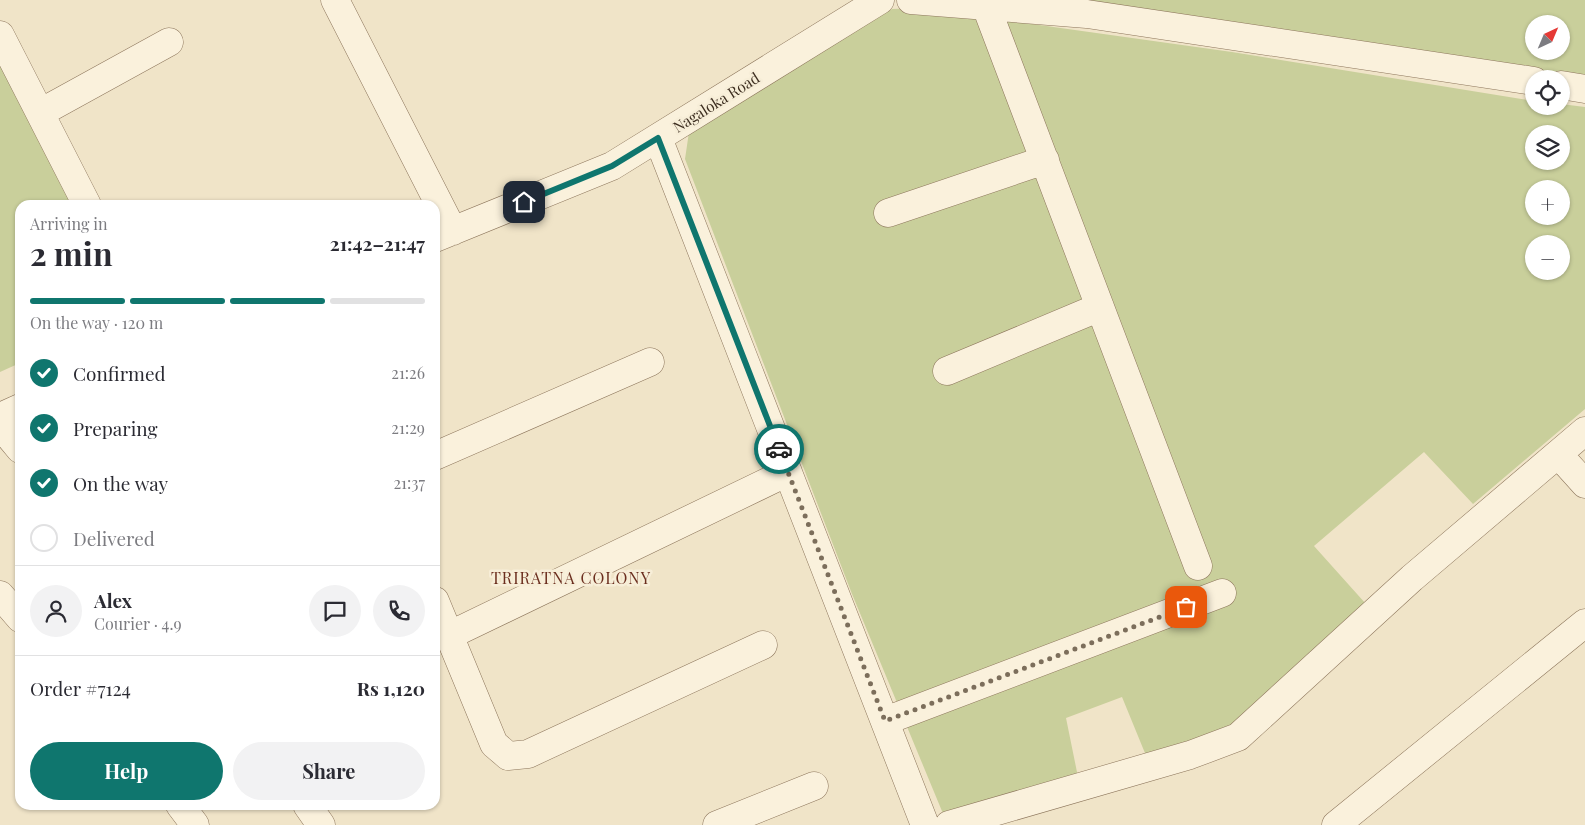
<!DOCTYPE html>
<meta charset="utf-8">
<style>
:root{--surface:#fff;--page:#f2f2f3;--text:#2b2b33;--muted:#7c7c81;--line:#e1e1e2;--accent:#0f766e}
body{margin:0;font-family:"Playfair Display",serif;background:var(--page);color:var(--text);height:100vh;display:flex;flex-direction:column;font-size:19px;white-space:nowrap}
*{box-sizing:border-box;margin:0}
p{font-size:16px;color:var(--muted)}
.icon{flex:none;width:28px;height:28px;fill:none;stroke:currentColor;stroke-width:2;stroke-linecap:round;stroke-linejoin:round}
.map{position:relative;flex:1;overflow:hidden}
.side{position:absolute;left:15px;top:200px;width:425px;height:610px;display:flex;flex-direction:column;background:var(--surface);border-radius:15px;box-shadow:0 1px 4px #0004}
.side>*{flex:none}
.needle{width:32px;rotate:44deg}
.buttons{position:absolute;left:1525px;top:15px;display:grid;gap:10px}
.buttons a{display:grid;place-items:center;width:45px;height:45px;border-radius:50%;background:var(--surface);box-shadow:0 1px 4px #0004;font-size:25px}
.pin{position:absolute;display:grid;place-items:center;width:42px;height:42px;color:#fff;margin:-21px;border-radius:10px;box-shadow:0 2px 8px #0006}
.courier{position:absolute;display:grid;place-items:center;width:50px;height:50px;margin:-25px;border:4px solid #0f766e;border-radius:50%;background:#fff;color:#222;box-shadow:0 1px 6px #0007}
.summary em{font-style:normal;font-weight:700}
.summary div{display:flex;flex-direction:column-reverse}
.summary{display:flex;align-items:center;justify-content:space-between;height:85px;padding:0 15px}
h1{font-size:32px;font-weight:700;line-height:38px}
.bar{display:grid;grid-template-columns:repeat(4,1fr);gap:8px 5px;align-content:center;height:60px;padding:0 15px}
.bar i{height:6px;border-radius:4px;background:var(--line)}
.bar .current{background:var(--accent)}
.bar p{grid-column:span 4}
.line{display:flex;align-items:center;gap:12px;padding:0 15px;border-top:1px solid var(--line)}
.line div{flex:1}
.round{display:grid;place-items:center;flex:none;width:52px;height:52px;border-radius:26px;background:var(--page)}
ol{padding:0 15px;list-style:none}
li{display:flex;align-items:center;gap:15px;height:55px}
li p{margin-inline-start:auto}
li .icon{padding:5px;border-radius:50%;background:var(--accent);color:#fff;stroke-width:4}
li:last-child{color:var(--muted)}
li i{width:28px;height:28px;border:2px solid var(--line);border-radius:50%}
.button{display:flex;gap:10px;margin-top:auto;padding:10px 15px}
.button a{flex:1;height:58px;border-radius:30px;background:var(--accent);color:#fff;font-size:20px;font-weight:700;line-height:58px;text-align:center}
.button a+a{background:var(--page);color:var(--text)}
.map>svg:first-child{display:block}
.green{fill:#c9cf9b;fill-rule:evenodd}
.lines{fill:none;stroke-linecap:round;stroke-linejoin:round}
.minor-casing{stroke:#8d765c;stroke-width:29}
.minor{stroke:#faf1dc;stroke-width:28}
.done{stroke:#7c6e5b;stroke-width:5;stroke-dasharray:0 9}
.route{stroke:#0f766e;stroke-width:6}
.labels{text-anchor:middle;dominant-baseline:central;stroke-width:5;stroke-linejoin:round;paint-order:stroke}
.street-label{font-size:15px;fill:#3d2e20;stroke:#f7eed8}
.neighbourhood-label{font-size:16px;letter-spacing:1px;fill:#6b2e1e;stroke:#f7eed8}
</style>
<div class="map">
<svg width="1585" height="825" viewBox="0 0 1585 825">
<rect width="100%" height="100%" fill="#f0e4c8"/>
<path class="green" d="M 1000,0 L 1585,0 L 1585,87 L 1561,79 L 1534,79 ZM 1534,24 L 1561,24 L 1561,51 L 1534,51 Z
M 919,8 L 1232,52 L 1534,101 L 1534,106 L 1561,106 L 1561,104 L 1585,107 L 1585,409 L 1473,504 L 1424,452 L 1314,546 L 1366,604 L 1235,723 L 1147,758 L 1122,697 L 1066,718 L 1078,777 L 944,816 L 852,594 L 685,159 L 689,132 L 892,9 ZM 1534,134 L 1561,134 L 1561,161 L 1534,161 ZM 1534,189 L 1561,189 L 1561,216 L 1534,216 ZM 1534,244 L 1561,244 L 1561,271 L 1534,271 Z
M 0,65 L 72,205 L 20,205 L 20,363 L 0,372 Z"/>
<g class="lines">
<g class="minor-casing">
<path id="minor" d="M 335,0 L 453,231
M 911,0 L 1087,14 L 1534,81
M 986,6 L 1198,566
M 0,35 L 87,205
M 1561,85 L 1585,89
M 40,113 L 169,42
M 658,138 L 925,825
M 888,213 L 1045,160
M 435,238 L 612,166 L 880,0
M 947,371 L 1100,307
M 0,417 L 20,408
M 0,425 L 20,449
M 1558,454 L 1585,484
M 435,456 L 650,362
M 0,595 L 20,618
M 435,601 L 494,744 L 508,756 L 528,754 L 763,645
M 450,635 L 788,472
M 885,721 L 1222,593
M 180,805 L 195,825
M 307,805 L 321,825
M 717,825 L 814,786
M 949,825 L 1190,755 L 1238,737 L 1412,578 L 1585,431
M 1336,825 L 1585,623"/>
</g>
<use href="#minor" class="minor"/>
</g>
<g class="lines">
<path class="done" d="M 779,449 L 885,721 L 1186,607"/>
<path class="route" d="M 524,202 L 612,166 L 658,138 L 779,449"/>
</g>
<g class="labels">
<g class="street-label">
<text transform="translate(716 102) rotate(-32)">Nagaloka Road</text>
</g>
<g class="neighbourhood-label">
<text x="571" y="577">TRIRATNA COLONY</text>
</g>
</g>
</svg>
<div class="buttons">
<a><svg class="needle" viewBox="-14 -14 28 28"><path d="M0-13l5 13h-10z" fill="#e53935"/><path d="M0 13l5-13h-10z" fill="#7c7c81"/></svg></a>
<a><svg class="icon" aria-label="locate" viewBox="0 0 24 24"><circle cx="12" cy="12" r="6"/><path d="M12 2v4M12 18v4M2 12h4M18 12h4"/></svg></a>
<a><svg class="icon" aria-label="layers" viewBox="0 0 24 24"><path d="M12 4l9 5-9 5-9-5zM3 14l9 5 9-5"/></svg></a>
<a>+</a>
<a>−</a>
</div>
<div class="pin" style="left:1186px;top:607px;background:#ea580c"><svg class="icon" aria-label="bag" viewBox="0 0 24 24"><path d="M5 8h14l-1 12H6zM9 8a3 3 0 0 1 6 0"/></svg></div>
<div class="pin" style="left:524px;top:202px;background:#1f2937"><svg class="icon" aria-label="home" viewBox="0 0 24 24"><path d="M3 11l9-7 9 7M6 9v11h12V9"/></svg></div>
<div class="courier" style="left:779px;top:449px"><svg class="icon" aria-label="car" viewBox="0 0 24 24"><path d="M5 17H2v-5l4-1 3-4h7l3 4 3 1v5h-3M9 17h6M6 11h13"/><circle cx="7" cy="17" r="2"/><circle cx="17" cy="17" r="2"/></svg></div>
<section class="side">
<div class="summary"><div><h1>2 min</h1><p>Arriving in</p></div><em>21:42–21:47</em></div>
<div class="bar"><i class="current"></i><i class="current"></i><i class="current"></i><i></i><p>On the way · 120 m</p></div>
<ol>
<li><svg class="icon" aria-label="check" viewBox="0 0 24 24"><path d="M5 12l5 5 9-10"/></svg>Confirmed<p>21:26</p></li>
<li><svg class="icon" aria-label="check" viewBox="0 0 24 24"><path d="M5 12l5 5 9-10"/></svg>Preparing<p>21:29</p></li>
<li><svg class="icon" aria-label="check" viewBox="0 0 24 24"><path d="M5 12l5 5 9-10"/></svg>On the way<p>21:37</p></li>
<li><i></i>Delivered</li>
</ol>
<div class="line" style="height:90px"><a class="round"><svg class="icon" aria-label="person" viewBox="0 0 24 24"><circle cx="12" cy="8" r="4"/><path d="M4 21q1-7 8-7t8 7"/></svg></a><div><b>Alex</b><p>Courier · 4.9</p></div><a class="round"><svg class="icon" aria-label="chat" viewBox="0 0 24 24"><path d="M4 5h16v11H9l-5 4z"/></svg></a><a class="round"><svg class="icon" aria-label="phone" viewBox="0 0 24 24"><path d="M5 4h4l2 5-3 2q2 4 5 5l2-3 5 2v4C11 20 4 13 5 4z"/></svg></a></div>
<div class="line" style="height:65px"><div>Order #7124</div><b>Rs 1,120</b></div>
<div class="button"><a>Help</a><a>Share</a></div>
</section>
</div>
